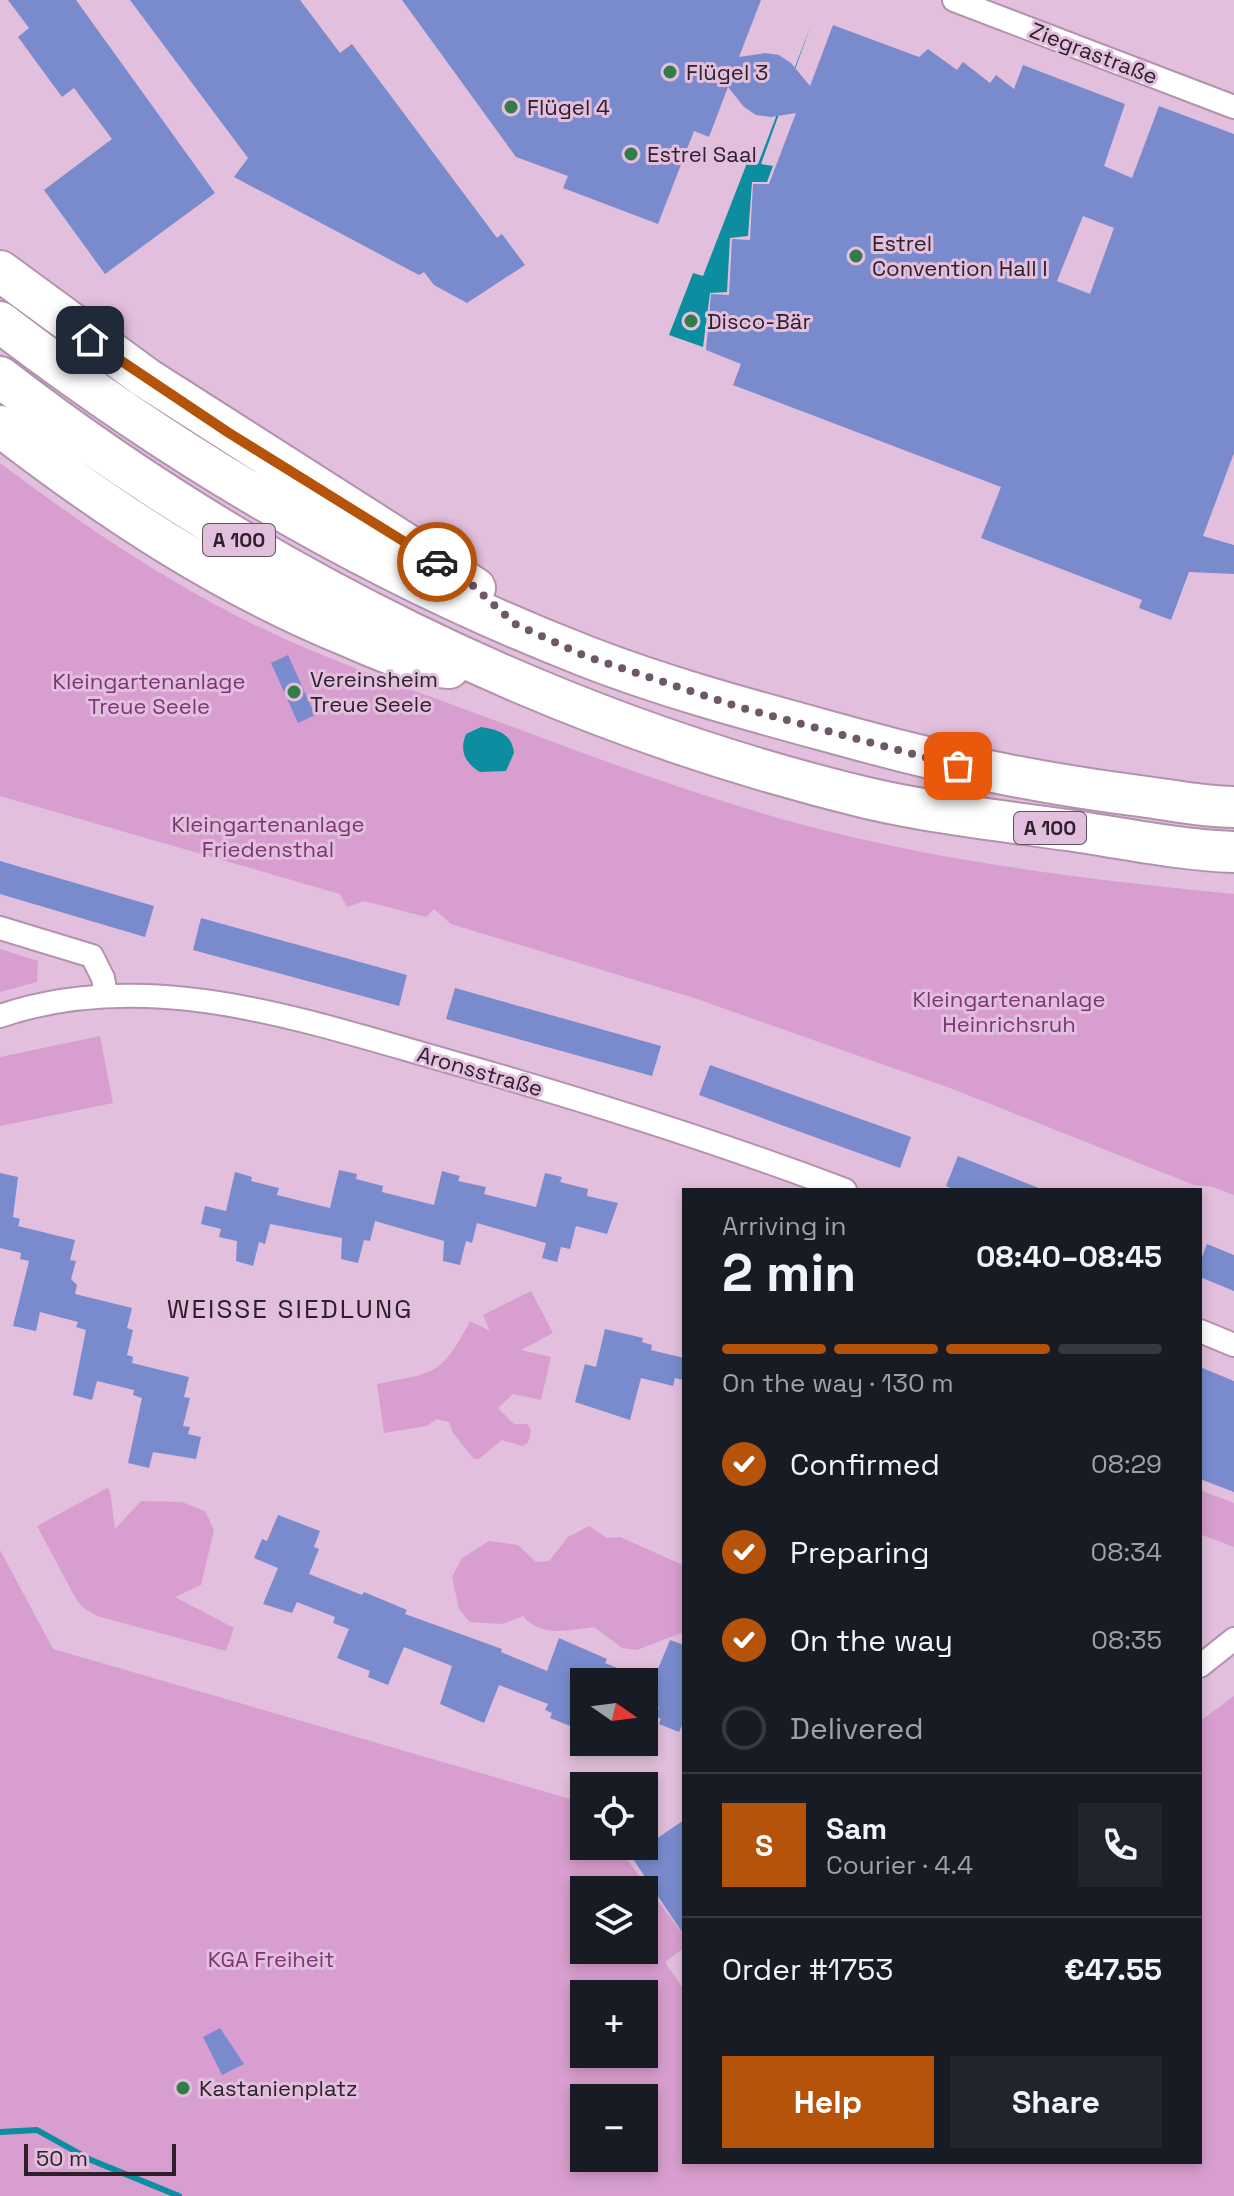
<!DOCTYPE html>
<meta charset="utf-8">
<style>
:root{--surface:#171b24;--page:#20242c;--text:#f1f3f6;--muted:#9ea1a6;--line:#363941;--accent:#b45309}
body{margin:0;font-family:"Space Grotesk",sans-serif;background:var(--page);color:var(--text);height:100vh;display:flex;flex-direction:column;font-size:30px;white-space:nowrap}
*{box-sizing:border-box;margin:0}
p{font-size:26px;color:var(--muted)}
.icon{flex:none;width:44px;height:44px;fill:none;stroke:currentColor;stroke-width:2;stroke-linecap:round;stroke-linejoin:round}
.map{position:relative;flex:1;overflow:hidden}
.drawer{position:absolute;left:682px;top:1188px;width:520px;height:976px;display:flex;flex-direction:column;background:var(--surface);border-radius:0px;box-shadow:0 4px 12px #0003}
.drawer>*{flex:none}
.needle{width:52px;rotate:104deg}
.tools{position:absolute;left:570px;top:1668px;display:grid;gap:16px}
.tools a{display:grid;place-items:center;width:88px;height:88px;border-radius:0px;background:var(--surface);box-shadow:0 4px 12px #0003;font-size:40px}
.scale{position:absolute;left:24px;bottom:20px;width:152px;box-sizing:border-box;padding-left:8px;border:4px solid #2d202b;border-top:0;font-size:22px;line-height:28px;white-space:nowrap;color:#2d202b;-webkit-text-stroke:6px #e2bfdc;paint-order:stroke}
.pin{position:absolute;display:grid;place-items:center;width:68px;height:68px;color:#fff;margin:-34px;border-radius:16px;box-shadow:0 4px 12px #0006}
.courier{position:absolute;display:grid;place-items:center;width:80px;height:80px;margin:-40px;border:6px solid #b45309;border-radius:50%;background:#fff;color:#222;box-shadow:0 2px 10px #0007}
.headline em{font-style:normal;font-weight:600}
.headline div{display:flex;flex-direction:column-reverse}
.headline{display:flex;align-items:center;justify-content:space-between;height:136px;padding:0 40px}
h1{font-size:52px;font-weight:600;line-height:60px}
.bar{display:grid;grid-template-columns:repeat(4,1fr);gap:12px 8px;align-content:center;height:96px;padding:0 40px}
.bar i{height:10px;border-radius:6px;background:var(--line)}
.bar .active{background:var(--accent)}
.bar p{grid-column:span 4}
.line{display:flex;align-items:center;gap:20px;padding:0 40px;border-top:2px solid var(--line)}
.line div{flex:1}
.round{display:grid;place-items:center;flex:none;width:84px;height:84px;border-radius:0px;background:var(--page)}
ol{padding:0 40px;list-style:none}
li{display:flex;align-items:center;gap:24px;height:88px}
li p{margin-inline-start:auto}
li .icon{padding:8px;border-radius:50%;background:var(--accent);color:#fff;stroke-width:4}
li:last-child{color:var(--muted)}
li i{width:44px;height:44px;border:4px solid var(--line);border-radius:50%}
.primary-button{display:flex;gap:16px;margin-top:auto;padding:16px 40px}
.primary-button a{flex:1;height:92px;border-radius:0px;background:var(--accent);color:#fff;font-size:32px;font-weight:600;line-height:92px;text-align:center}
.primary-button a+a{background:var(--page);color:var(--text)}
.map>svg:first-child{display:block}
.green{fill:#d89ecf;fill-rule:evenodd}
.water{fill:#0c8da0}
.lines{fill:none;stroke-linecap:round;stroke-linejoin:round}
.stream{stroke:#0c8da0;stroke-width:6}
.building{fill:#798bcd;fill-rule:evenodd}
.minor-casing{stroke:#b392ae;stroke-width:26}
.motorway-casing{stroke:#b392ae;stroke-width:44}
.minor{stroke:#fff;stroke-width:22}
.motorway{stroke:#fff;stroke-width:40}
.done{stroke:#6c5869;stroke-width:8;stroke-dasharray:0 14.4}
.route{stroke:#b45309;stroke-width:10}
.poi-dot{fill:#327c4a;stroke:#e2bfdc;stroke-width:3}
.labels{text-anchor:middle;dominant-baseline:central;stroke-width:6;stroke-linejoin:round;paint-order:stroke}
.shield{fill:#e2bfdc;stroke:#635060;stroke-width:2}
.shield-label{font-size:20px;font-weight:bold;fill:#2d202b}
.street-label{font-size:22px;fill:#2d202b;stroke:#e2bfdc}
.poi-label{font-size:22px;fill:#2d202b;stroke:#e2bfdc;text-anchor:start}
.park-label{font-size:22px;fill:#7c3475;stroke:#e2bfdc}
.quarter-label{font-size:26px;letter-spacing:2px;fill:#2d202b;stroke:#e2bfdc}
</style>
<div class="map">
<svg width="1234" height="2196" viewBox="0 0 1234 2196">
<rect width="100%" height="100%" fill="#e2bfdc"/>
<path class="green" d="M 0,463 C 69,515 140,564 216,605 C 306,654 403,686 499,722 C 607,762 715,803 827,831 C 959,864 1098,881 1234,894 L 1234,1195 L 1213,1187 L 1194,1185 L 950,1088 L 694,998 L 451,924 L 434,909 L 426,917 L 364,901 L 347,907 L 340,894 L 0,796 ZM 481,727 L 507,735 L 514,753 L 480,772 Z
M 0,949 L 38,961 L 37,982 L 0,992 Z
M 100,1036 L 113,1103 L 0,1126 L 0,1057 Z
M 531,1291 L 553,1333 L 521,1350 L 551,1357 L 541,1400 L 513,1394 L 498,1408 L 514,1424 L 527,1424 L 531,1430 L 528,1443 L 522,1446 L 502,1440 L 479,1459 L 474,1459 L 453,1433 L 449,1422 L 437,1419 L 427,1426 L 384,1433 L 377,1384 C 436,1372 441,1376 470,1321 L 490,1331 L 483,1315 Z
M 107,1488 L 110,1491 L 115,1529 L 141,1501 L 182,1502 L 205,1511 L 214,1530 L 201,1585 L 175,1597 L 234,1628 L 226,1651 L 97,1616 L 82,1607 L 75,1597 L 37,1526 Z
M 1200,1490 L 1234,1503 L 1234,1547 L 1200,1534 Z
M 589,1526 L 607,1538 L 620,1537 L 683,1565 L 684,1632 L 637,1650 L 622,1648 L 594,1627 C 569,1630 541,1638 523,1616 L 502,1624 L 470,1622 L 459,1609 L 452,1577 L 462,1558 L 489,1541 L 518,1545 L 536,1562 L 549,1561 L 568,1537 Z
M 0,1550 L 53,1649 L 584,1803 L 584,1846 L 617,1846 L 684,1936 L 684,1948 L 665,1962 L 684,1990 L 684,2162 L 1200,2162 L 1200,1721 L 1234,1696 L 1234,2196 L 0,2196 ZM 584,1890 L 644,1890 L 644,1950 L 584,1950 ZM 584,1994 L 644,1994 L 644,2054 L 584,2054 ZM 584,2098 L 644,2098 L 644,2158 L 584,2158 Z"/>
<path class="water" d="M 811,25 L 761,164 L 773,166 L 767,182 L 752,182 L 748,236 L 730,238 L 727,292 L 710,293 L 703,347 L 669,335 L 693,273 L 703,276 L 747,163 L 758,164 Z
M 481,727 C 498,730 512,733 514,753 L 506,771 L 480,772 C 465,763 459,751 466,734 Z"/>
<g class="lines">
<path class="stream" d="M 0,2132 L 37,2130 L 91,2160 L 179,2196"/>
</g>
<path class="building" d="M 8,0 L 76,0 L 215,193 L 105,274 L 44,190 L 112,139 L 74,88 L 62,97 L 18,37 L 29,28 Z
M 130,0 L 300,0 L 340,53 L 352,44 L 497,238 L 502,234 L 525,265 L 467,303 L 434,285 L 424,272 L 419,275 L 234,177 L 248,158 Z
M 402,0 L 761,0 L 739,57 L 765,53 L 779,55 L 791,63 L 810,86 L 833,25 L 919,57 L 928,49 L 957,70 L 963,62 L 990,83 L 996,75 L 1014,89 L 1023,65 L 1125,104 L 1104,166 L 1132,178 L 1159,106 L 1234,134 L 1234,453 L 1203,536 L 1234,545 L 1234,574 L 1189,572 L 1171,620 L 1139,608 L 1142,600 L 981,538 L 1001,487 L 733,385 L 741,364 L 706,350 L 711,294 L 729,295 L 732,239 L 750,240 L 753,184 L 769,184 L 796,113 L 771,117 L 756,115 L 744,107 L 728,87 L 709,137 L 694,131 L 658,224 L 563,188 L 568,176 L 516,157 ZM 1083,216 L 1114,228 L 1090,294 L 1057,281 Z
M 288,655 L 315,715 L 298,723 L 271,663 Z
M 0,861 L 154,906 L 145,937 L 0,894 Z
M 201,918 L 407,975 L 399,1006 L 193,950 Z
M 455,988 L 661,1046 L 652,1076 L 446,1019 Z
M 710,1065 L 911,1137 L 900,1168 L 699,1095 Z
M 958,1156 L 1041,1189 L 1041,1190 L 956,1190 L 946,1186 Z
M 339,1170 L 357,1174 L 356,1179 L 383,1186 L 382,1192 L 434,1205 L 442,1171 L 460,1176 L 458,1181 L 486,1187 L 484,1194 L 536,1207 L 545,1173 L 562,1177 L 560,1182 L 588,1189 L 587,1196 L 618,1203 L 607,1234 L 576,1226 L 570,1249 L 561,1247 L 557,1262 L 542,1258 L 546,1243 L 477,1223 L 472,1243 L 466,1241 L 460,1265 L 443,1261 L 444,1241 L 375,1221 L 370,1241 L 364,1240 L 358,1263 L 341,1259 L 342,1238 L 270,1224 L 265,1244 L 259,1242 L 253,1266 L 236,1261 L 237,1241 L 219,1237 L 221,1229 L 201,1224 L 205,1206 L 226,1211 L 235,1172 L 252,1177 L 251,1181 L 279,1188 L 277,1195 L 330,1208 Z
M 0,1173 L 18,1177 L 13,1217 L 20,1219 L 18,1226 L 75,1240 L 70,1260 L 76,1261 L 71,1279 L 77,1285 L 75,1294 L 132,1308 L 127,1328 L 133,1330 L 127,1355 L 133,1357 L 132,1363 L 189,1377 L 184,1397 L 190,1398 L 183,1426 L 190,1427 L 188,1434 L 201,1437 L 196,1459 L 153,1452 L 149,1468 L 128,1463 L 142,1398 L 133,1395 L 134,1390 L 97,1381 L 92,1400 L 73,1395 L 86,1330 L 76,1327 L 78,1322 L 40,1312 L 36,1331 L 13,1326 L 29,1261 L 20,1259 L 21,1253 L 0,1248 Z
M 1207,1244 L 1234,1255 L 1234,1291 L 1200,1277 L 1200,1262 Z
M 605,1329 L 643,1338 L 642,1342 L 652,1345 L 651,1350 L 684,1358 L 684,1380 L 675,1378 L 673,1386 L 641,1378 L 630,1420 L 575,1402 L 585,1364 L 596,1367 Z
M 1200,1367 L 1234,1381 L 1234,1492 L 1200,1479 Z
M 278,1515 L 320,1531 L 314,1547 L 319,1549 L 309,1574 L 362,1595 L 364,1592 L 407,1610 L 405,1614 L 502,1649 L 501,1652 L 547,1671 L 559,1638 L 607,1659 L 605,1663 L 644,1679 L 644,1672 L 655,1676 L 670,1640 L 684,1645 L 684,1721 L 679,1732 L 659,1724 L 661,1719 L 655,1716 L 659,1707 L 644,1701 L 644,1682 L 584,1682 L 570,1726 L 550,1718 L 552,1713 L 545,1710 L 548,1704 L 499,1685 L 484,1723 L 440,1704 L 452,1666 L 404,1647 L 388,1685 L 368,1677 L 370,1671 L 337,1658 L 349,1629 L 333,1623 L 335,1617 L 297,1602 L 292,1613 L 263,1604 L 278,1568 L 254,1558 L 262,1539 L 267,1541 Z
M 684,1820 L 684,1935 L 631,1856 Z
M 220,2028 L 244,2064 L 222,2075 L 203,2037 Z"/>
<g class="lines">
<g class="minor-casing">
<path id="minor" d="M 954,0 L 1234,107
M 0,928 L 92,956 L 103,978 L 106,995
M 0,1016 C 152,964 311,1023 458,1064 C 588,1101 718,1142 845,1190
M 1200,1331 L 1234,1345
M 1200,1666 L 1234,1639"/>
</g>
<g class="motorway-casing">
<path id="motorway" d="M 0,271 L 146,378 L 475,588
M 0,322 C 180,460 374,574 585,656 C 672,690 765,714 856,739 C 950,765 1043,784 1140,796 C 1171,800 1203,807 1234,807
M 0,377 C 255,574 553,722 867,798 C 932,813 1001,821 1067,830 C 1122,838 1179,850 1234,852
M 0,426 C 109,510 222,585 350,637 C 380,650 416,666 449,668"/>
</g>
<use href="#minor" class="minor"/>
<use href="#motorway" class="motorway"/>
</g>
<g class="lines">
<path class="done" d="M 437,562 L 470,583 L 515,624 L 585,656 L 742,708 L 958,766"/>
<path class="route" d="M 90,340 L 229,433 L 437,562"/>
</g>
<g class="poi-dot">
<circle cx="670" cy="72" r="8"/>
<circle cx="511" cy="107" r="8"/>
<circle cx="631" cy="154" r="8"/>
<circle cx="856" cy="256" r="8"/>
<circle cx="691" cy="321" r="8"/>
<circle cx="294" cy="692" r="8"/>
<circle cx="183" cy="2088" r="8"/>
</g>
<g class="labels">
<g class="shield">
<rect x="203" y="524" width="72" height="32" rx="6"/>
<rect x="1014" y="812" width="72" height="32" rx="6"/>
</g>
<g class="shield-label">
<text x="239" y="540">A 100</text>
<text x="1050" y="828">A 100</text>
</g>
<g class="street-label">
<text transform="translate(1094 53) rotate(21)">Ziegrastraße</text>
<text transform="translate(480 1071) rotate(16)">Aronsstraße</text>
</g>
<g class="poi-label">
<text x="686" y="72">Flügel 3</text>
<text x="527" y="107">Flügel 4</text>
<text x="647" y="154">Estrel Saal</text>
<text x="872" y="243">Estrel<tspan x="872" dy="25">Convention Hall I</tspan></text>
<text x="707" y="321">Disco-Bär</text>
<text x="310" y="679">Vereinsheim<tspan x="310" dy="25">Treue Seele</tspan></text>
<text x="199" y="2088">Kastanienplatz</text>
</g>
<g class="park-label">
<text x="149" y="681">Kleingartenanlage<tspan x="149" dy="25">Treue Seele</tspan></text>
<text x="268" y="824">Kleingartenanlage<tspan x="268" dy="25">Friedensthal</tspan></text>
<text x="1009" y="999">Kleingartenanlage<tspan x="1009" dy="25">Heinrichsruh</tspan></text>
<text x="271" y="1959">KGA Freiheit</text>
</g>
<g class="quarter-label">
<text x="290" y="1309">WEISSE SIEDLUNG</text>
</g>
</g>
</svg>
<div class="tools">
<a><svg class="needle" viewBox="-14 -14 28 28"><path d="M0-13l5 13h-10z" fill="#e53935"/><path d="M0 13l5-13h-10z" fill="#9ea1a6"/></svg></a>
<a><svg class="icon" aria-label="locate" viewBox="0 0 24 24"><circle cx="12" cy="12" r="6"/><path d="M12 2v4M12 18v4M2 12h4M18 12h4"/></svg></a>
<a><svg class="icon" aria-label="layers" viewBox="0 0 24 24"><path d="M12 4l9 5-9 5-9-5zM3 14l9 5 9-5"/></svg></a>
<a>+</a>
<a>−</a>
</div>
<div class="scale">50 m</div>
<div class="pin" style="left:958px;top:766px;background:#ea580c"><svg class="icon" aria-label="bag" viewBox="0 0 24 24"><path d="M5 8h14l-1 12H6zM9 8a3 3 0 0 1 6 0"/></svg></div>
<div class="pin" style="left:90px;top:340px;background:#1f2937"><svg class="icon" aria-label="home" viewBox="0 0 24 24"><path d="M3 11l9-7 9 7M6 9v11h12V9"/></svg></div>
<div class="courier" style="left:437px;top:562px"><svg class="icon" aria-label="car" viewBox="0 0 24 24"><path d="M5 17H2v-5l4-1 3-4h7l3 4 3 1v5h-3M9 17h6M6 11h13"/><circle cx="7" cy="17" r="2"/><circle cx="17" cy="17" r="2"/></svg></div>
<section class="drawer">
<div class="headline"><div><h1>2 min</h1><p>Arriving in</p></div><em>08:40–08:45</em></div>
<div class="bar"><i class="active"></i><i class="active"></i><i class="active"></i><i></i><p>On the way · 130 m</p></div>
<ol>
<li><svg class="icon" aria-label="check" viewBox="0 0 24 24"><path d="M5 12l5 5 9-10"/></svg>Confirmed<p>08:29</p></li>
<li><svg class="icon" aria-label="check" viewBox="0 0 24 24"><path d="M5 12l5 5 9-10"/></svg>Preparing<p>08:34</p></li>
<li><svg class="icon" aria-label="check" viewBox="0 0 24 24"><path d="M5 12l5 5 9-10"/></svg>On the way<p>08:35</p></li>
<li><i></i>Delivered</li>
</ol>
<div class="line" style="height:144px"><b class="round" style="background:var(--accent);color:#fff">S</b><div><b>Sam</b><p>Courier · 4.4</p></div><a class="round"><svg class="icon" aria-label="phone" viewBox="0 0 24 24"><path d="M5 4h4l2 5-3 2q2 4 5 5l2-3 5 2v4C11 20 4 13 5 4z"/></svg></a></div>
<div class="line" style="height:104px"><div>Order #1753</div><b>€47.55</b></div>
<div class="primary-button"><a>Help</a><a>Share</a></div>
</section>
</div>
